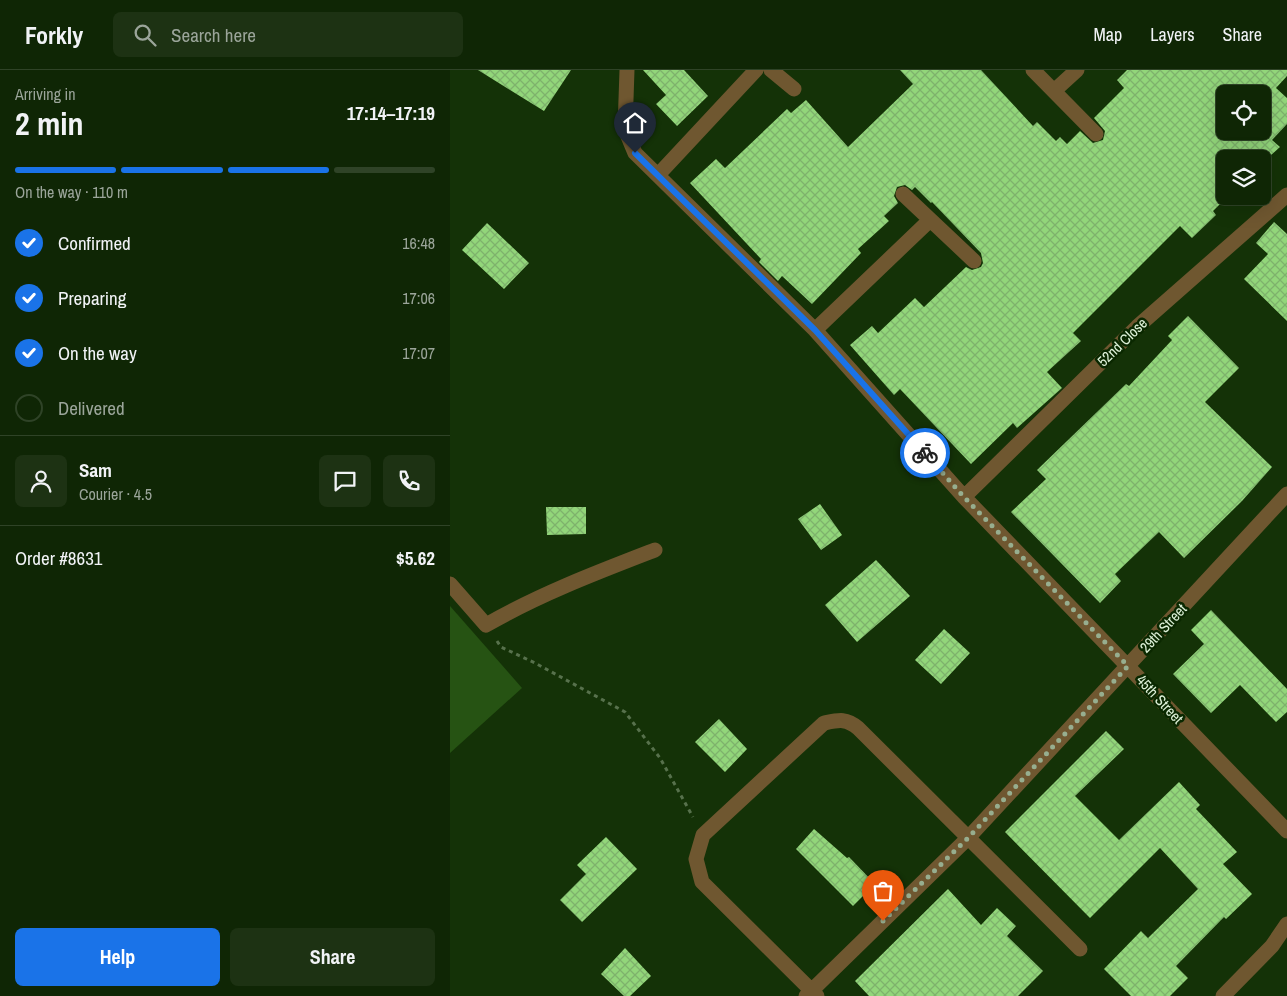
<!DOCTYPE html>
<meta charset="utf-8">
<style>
:root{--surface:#0f2605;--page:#1d3213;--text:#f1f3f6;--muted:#9ba59a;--line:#2f4327;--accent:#1a73e8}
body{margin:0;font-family:"Archivo Narrow",sans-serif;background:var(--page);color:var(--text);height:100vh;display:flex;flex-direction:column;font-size:19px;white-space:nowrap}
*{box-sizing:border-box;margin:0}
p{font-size:16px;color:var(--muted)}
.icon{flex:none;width:28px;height:28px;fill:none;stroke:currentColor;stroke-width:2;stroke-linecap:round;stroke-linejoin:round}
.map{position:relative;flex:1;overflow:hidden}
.drawer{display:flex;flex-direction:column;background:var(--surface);width:450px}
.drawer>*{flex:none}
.fabs{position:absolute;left:766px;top:15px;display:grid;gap:10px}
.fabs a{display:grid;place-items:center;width:55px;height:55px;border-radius:8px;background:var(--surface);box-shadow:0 5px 20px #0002,0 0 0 1px var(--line);font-size:25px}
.pin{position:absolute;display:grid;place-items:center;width:42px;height:42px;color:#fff;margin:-51px -21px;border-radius:50% 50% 50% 0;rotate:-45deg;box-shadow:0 0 5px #0007}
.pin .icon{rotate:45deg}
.courier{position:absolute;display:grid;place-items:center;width:50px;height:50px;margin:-25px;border:4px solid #1a73e8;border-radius:50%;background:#fff;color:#222;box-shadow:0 1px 6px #0007}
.headline em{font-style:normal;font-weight:800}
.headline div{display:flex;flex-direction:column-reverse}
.headline{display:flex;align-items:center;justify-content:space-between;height:85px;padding:0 15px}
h1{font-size:32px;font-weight:800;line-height:38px}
.bar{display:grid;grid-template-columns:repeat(4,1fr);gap:8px 5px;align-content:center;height:60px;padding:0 15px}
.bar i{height:6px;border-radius:4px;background:var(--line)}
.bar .on{background:var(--accent)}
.bar p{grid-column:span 4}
.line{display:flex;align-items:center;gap:12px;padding:0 15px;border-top:1px solid var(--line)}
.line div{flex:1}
.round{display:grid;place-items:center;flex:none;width:52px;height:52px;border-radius:8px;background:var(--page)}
ol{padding:0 15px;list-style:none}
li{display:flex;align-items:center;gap:15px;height:55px}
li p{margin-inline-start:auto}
li .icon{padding:5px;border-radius:50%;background:var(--accent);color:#fff;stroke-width:4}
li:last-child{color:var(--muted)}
li i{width:28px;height:28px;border:2px solid var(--line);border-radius:50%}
.cta{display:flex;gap:10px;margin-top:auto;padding:10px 15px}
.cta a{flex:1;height:58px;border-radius:8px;background:var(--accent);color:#fff;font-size:20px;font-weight:800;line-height:58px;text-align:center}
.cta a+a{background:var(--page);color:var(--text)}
header{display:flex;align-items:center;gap:30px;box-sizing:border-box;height:70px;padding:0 25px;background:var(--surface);border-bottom:1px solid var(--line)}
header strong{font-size:24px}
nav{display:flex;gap:28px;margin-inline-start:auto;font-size:18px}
.search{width:350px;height:45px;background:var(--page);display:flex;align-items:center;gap:12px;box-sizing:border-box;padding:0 18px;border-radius:8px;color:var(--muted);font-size:19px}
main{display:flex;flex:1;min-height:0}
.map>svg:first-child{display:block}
.pitch{fill:#265313}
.building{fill:url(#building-cross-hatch);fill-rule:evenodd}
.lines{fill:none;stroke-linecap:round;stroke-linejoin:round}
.path{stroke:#57714c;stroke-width:3;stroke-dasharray:4 4;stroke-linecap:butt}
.minor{stroke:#6f5730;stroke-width:15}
.done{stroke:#97ae8f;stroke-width:5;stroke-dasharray:0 9}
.route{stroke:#1a73e8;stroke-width:6}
.labels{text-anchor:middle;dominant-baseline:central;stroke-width:5;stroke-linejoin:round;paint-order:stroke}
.street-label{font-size:15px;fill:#def1d8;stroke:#0a2800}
</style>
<header>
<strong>Forkly</strong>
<div class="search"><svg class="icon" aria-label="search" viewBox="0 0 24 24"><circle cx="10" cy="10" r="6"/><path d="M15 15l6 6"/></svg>Search here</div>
<nav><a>Map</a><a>Layers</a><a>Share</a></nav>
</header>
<main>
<section class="drawer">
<div class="headline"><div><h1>2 min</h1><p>Arriving in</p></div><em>17:14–17:19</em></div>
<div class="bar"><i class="on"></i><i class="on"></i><i class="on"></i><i></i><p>On the way · 110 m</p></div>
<ol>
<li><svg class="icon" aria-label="check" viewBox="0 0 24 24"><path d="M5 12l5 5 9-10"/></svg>Confirmed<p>16:48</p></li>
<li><svg class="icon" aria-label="check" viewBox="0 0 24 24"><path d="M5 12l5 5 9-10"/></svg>Preparing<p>17:06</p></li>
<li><svg class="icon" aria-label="check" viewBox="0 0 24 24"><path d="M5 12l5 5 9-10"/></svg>On the way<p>17:07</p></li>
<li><i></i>Delivered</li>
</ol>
<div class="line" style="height:90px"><a class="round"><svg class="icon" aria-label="person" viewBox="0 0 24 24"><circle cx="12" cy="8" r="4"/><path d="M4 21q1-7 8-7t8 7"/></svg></a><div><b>Sam</b><p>Courier · 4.5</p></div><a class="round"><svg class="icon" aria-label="chat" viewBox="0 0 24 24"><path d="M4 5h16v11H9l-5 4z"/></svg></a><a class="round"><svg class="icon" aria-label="phone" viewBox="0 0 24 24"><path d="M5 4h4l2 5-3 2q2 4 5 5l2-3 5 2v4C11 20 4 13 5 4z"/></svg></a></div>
<div class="line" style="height:65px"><div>Order #8631</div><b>$5.62</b></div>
<div class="cta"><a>Help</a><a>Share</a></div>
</section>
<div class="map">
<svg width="837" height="926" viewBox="0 0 837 926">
<defs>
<pattern id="building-cross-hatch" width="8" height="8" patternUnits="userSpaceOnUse" patternTransform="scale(1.25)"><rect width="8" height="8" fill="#92d67a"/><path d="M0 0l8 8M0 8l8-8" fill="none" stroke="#7eb26c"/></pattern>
</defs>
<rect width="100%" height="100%" fill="#143207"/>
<path class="pitch" d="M 0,536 L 72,618 L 0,683 Z"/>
<path class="building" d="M 28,0 L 121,0 L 94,41 Z
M 193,0 L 234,0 L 258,26 L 227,56 L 206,34 L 216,25 Z
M 450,0 L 531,0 L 583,56 L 587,52 L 606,71 L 610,67 L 617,74 L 630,61 L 643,73 L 653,70 L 655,61 L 644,48 L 674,18 L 667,10 L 677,0 L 837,0 L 837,6 L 826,18 L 837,28 L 837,54 L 822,70 L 830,77 L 812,93 L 812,89 L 775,89 L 775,126 L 778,126 L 763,141 L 766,145 L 742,168 L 730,156 L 623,263 L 631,271 L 597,302 L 612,318 L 567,358 L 563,353 L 521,394 L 450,319 L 444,325 L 400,275 L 422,256 L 428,263 L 465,228 L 474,237 L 516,197 L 522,200 L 531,197 L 533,193 L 531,183 L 482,132 L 481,133 L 465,117 L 462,120 L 455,115 L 447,117 L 444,126 L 448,133 L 434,146 L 439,151 L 408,179 L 411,183 L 362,234 L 332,206 L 328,211 L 309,192 L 311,189 L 240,113 L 266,89 L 275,98 L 337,39 L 341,43 L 356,30 L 398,77 L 463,14 ZM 775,24 L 812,24 L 812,61 L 775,61 Z
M 824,152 L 837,164 L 837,251 L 794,209 L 818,184 L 806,173 Z
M 37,153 L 79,193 L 54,219 L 12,180 Z
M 738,246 L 789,298 L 755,332 L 822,397 L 792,431 L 734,488 L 709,462 L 665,504 L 671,511 L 650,533 L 561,442 L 596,409 L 587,400 L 676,314 L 679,316 L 722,270 L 718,266 Z
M 370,434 L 392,465 L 371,480 L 348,449 Z
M 96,437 L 136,437 L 136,464 L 97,465 Z
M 426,490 L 460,526 L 407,572 L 375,535 Z
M 761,540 L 837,619 L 837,642 L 826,652 L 790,615 L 761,643 L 723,604 L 754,574 L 741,560 Z
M 494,559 L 520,583 L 491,614 L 465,590 Z
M 269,649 L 297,679 L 275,702 L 245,672 Z
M 656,661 L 674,679 L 625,726 L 669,770 L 729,712 L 750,735 L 746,739 L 787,782 L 773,794 L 802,824 L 776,849 L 774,847 L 726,896 L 738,908 L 720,926 L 681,926 L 654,899 L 691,861 L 698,868 L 748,819 L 710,778 L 640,848 L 555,762 Z
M 364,759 L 397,788 L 399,787 L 425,814 L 403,836 L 346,779 Z
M 156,767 L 187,799 L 132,852 L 110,830 L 136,804 L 127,795 Z
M 498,819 L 531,855 L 547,838 L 566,856 L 557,866 L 593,901 L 568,926 L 419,926 L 405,911 Z
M 175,878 L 201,906 L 180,926 L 174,926 L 151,904 Z"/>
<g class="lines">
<path class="path" d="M 47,571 L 51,577 L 85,593 L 175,642 L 210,688 L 243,747"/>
<path class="minor" d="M 177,0 L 175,59 L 185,83 L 365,260 L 514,427 L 837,761
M 321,0 L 344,19
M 583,0 L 646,64
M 604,21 L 627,0
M 208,105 L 306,0
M 453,124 L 524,191
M 365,260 L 480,150
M 514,427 L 687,257 L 837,125
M 0,514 L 36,555 C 90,524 148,502 205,480
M 356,926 L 518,768 L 837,424
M 367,926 L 252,812 L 246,789 L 253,765 L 374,653 C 389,650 396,648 408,658 L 630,879
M 773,926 L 822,876 L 837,854"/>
</g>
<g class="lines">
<path class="done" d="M 433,851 L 518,768 L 678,596 L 514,427 L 475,383"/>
<path class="route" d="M 185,83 L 365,260 L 475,383"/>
</g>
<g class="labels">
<g class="street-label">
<text transform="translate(672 272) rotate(-44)">52nd Close</text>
<text transform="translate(713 558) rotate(-47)">29th Street</text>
<text transform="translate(710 629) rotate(47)">45th Street</text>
</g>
</g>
</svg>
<div class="fabs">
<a><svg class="icon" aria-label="locate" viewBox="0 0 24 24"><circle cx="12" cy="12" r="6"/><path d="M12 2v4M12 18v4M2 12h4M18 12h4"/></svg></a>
<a><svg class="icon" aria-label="layers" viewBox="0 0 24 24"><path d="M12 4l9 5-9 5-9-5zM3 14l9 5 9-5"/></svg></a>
</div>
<div class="pin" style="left:433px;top:851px;background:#ea580c"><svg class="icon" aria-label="bag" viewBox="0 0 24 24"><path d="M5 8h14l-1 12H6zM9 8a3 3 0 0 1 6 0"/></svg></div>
<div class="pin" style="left:185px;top:83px;background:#1f2937"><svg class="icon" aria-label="home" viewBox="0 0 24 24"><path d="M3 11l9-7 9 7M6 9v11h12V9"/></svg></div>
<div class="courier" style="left:475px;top:383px"><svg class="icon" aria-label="bike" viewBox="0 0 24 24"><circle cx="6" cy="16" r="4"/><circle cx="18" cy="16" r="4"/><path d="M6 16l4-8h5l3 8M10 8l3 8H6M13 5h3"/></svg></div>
</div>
</main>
